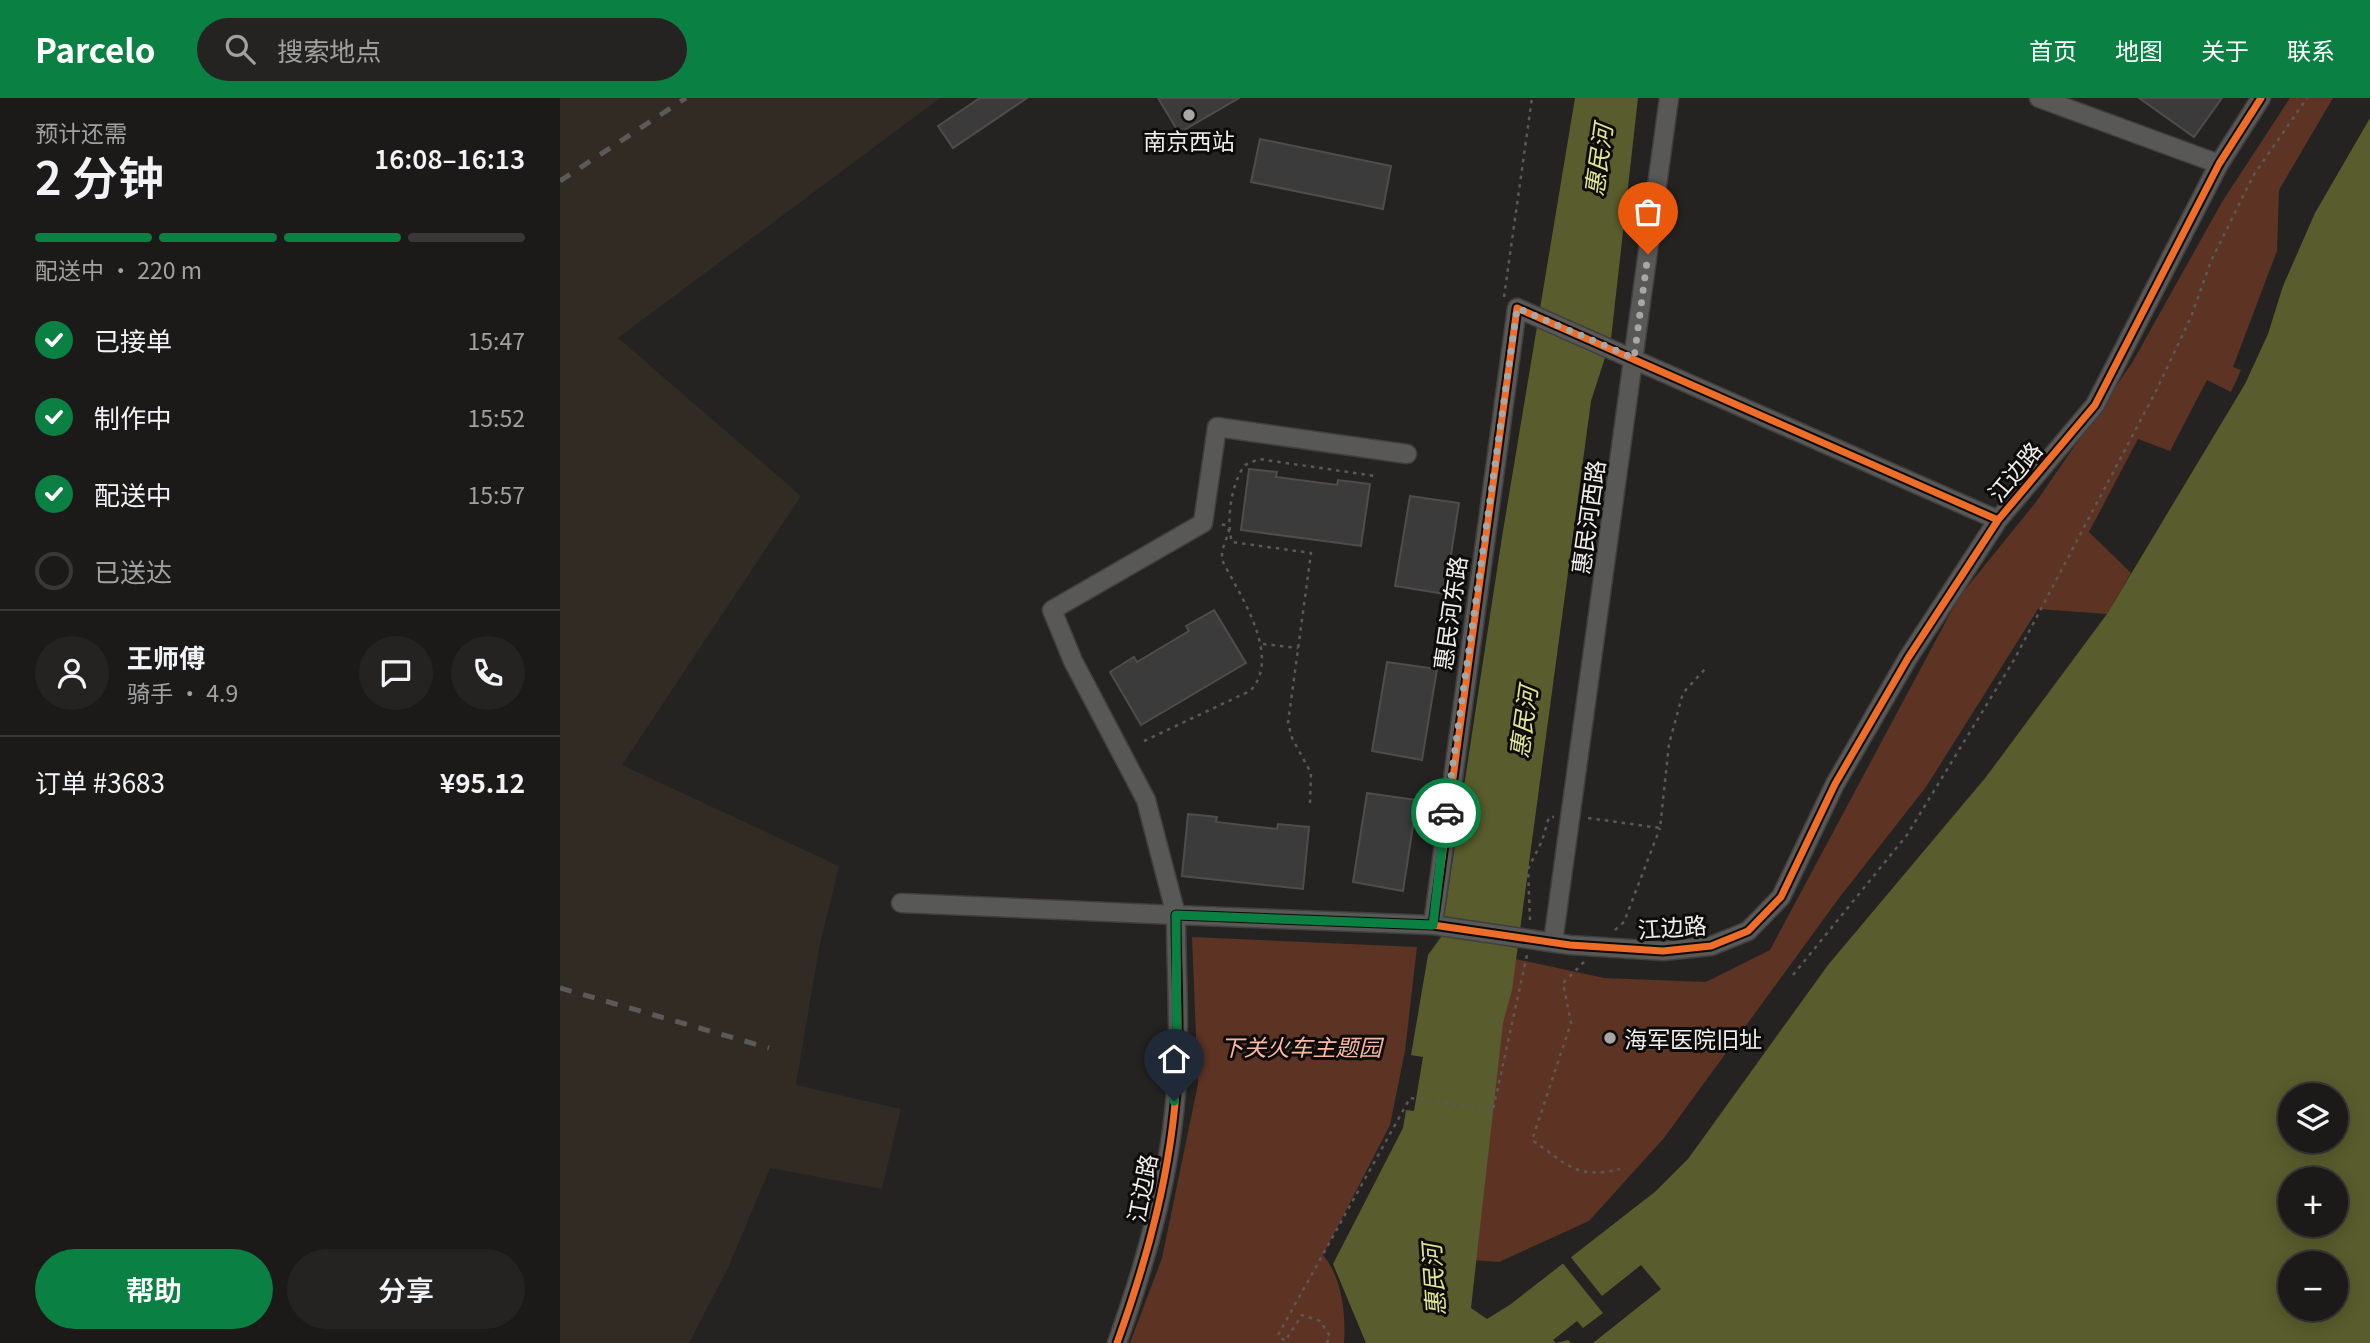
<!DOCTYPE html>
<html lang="zh">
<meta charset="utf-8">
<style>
:root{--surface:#1b1a19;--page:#242322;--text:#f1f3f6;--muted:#a0a1a2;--line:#393838;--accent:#0b8043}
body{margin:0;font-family:Georgia,"Noto Sans SC",serif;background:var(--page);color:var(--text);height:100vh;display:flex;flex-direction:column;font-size:26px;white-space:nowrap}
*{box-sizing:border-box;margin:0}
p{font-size:23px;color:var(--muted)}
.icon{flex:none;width:38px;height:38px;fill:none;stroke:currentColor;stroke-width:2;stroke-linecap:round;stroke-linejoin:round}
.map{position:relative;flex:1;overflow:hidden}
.details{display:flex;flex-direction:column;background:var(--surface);width:560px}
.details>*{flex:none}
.fabs{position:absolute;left:1718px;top:985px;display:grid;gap:14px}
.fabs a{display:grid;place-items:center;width:70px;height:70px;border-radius:50%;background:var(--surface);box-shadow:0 4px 18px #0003,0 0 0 2px var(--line);font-size:35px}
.pin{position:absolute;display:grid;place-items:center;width:60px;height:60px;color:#fff;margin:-72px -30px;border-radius:50% 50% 50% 0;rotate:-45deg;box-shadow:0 0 7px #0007}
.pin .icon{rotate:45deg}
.courier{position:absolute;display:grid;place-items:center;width:70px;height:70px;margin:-35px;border:5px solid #0b8043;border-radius:50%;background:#fff;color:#222;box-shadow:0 2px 9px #0007}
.headline em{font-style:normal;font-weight:600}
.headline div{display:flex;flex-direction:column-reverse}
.headline{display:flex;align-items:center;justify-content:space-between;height:119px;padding:0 35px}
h1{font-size:46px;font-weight:600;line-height:52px}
.bar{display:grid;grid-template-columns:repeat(4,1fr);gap:10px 7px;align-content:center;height:84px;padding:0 35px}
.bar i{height:9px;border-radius:5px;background:var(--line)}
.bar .on{background:var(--accent)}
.bar p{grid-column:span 4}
.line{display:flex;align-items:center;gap:18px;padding:0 35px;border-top:2px solid var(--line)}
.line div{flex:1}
.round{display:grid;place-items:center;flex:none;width:74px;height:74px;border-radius:37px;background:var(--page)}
ol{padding:0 35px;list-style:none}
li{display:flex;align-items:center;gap:21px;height:77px}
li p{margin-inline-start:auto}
li .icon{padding:7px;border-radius:50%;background:var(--accent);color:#fff;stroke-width:4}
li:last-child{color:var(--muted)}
li i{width:38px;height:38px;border:4px solid var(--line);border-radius:50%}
.action{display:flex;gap:14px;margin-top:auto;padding:14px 35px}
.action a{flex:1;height:80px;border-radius:42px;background:var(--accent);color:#fff;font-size:28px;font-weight:600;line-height:80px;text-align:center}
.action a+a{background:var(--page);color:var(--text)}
header{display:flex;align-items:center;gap:42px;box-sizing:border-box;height:98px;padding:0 35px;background:var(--accent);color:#fff}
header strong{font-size:33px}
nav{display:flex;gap:38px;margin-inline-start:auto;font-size:24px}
.search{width:490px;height:63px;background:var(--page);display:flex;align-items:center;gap:18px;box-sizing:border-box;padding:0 24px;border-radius:38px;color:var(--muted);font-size:26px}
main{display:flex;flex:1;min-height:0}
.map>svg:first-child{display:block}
.built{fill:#312b24}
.green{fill:#5d3324}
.water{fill:#595c2c;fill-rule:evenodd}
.pier{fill:#242321}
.building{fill:#3c3b3b;stroke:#4f4d4c;stroke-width:2}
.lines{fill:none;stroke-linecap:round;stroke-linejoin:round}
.minor-casing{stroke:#403f3e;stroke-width:21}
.path{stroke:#5a5958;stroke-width:2.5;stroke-dasharray:3.5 5;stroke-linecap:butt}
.minor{stroke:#585857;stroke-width:18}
.rail{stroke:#5b5a59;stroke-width:5;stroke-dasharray:12 12;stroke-linecap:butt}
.cycleway-casing{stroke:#0d0c0b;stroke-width:11}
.cycleway{stroke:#ee6e29;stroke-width:7}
.done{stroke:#a9a7a5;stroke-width:7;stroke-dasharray:0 12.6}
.route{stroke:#0b8043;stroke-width:9}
.poi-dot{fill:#a9a7a5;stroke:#0d0c0b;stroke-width:2.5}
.labels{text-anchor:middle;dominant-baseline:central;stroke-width:6;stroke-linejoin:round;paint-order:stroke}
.poi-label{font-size:23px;fill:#f0eeec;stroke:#0d0c0b}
.street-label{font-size:23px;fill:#f0eeec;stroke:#0d0c0b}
.park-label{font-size:23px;font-style:italic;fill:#fab8a1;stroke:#0d0c0b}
.water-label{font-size:24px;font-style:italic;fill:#dfe693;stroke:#0d0c0b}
</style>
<header>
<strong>Parcelo</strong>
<div class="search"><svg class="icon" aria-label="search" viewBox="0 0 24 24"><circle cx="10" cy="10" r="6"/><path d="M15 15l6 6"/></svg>搜索地点</div>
<nav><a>首页</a><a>地图</a><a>关于</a><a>联系</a></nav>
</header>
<main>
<section class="details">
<div class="headline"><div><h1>2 分钟</h1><p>预计还需</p></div><em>16:08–16:13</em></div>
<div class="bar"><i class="on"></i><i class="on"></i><i class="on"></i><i></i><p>配送中 · 220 m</p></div>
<ol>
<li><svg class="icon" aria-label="check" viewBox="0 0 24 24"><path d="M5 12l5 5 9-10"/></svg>已接单<p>15:47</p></li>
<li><svg class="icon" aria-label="check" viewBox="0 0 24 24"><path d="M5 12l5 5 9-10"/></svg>制作中<p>15:52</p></li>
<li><svg class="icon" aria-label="check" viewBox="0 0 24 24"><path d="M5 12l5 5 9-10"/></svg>配送中<p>15:57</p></li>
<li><i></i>已送达</li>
</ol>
<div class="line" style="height:126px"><a class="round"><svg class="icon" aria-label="person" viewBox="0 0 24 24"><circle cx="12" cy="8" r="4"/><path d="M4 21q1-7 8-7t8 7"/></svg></a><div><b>王师傅</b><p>骑手 · 4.9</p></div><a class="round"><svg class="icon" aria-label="chat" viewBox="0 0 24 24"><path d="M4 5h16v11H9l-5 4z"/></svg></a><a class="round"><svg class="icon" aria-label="phone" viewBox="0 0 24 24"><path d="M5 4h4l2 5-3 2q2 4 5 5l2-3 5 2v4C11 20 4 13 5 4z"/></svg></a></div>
<div class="line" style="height:91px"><div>订单 #3683</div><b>¥95.12</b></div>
<div class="action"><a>帮助</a><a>分享</a></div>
</section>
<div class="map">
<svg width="1810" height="1245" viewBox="0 0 1810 1245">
<rect width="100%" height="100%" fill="#242321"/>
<path class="built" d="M 0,0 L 380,0 L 58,240 L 241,398 L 62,667 L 279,768 L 259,850 L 236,987 L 341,1011 L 322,1091 L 210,1070 L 168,1170 L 129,1245 L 0,1245 Z"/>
<path class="green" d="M 1730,0 L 1773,0 L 1719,92 L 1717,153 L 1673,269 L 1681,272 L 1671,294 L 1647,282 L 1610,353 L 1578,341 L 1529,434 L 1571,475 L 1547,516 L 1478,511 L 1366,689 L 1279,800 L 1104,1040 L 1029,1123 L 939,1164 L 912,1162 L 946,859 L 1044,880 L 1146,884 L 1210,852 L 1399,499 L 1476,404 L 1572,265 L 1662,104 Z
M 632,839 L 857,849 L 845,953 L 830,1027 L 763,1157 C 782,1180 786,1215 784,1245 L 570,1245 L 602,1160 L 638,986 Z"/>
<path class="water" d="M 1015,0 L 1078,0 L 1051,241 L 1031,303 L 952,892 L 943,925 L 911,1210 L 927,1221 L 951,1206 L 1096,1093 L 1128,1061 L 1268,867 L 1426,679 L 1547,516 L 1685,286 L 1708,236 L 1723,188 L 1755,115 L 1810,20 L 1810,1245 L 806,1245 L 773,1166 L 843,1030 L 846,1012 L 854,1013 L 863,959 L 851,957 L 868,857 L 881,839 L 942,439 ZM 1731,998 L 1776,998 L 1776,1043 L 1731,1043 ZM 1731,1082 L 1776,1082 L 1776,1127 L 1731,1127 ZM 1731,1166 L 1776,1166 L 1776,1211 L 1731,1211 Z"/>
<path class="pier" d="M 1009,1157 L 1042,1198 L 1081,1167 L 1101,1191 L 1033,1245 L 1011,1245 L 1008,1242 L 996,1245 L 993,1242 L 1017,1223 L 1023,1230 L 1043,1215 L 1001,1163 Z"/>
<path class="building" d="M 420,0 L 467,0 L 393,50 L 378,28 Z
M 598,0 L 679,0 L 619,35 Z
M 1579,0 L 1662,0 L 1634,39 Z
M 700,41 L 831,68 L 823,111 L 691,84 Z
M 689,371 L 717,374 L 716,379 L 777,387 L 778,382 L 810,386 L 801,448 L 681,432 Z
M 850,398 L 899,405 L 885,496 L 835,488 Z
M 654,512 L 686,565 L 581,627 L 550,574 L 574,559 L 577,564 L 629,533 L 626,528 Z
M 827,564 L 877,571 L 862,662 L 812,653 Z
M 807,695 L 857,702 L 843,793 L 793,784 Z
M 628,716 L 657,719 L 656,724 L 717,731 L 718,726 L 749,729 L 743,791 L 622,778 Z"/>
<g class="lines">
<g class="minor-casing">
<path id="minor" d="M 1479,0 L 1659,66
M 341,805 L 616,817 L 586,702 L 513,563 L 492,512 L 643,425 L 657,329 L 847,356
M 873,827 L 957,210 L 1438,422
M 993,844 L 1109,0
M 557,1245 C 588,1159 612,1071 617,979 C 620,925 616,871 616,817 L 873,827 L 1010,847 L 1103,853 L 1151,848 L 1188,833 L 1221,799 L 1275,686 L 1348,560 L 1438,422 L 1535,307 L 1659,66 L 1701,0"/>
</g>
<path class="path" d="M 944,199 L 972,0
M 703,546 L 738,550
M 584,643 L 690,593 C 723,559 679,496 662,462 L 662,453 L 669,433 L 666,427 L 659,426
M 750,705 L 751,675 L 732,640 L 728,625 L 751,455 L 672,444 C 666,423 671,385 685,367 L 699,361 L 815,378
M 1028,720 L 1100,730 L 1109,646 L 1123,595 L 1146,570
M 970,822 L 968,771 L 982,743 L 989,719 L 994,719
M 1055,832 L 1064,824 L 1100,730
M 1024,864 L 1003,885 L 1011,925 L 972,1042 C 1007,1066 1016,1082 1060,1071
M 1233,877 L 1347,737 L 1454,562 L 1596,293 L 1631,219 L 1651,163 L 1693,78 L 1747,0
M 767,1245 L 770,1238 L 760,1223 L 742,1217 L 725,1243 L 718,1237 L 850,1000 L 933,1012 L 967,857"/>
<use href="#minor" class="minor"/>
<path class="rail" d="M 0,83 L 126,0
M 0,890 L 209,950"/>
<g class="cycleway-casing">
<path id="cycleway" d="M 873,827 L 957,210 L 1438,422
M 557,1245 C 588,1159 612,1071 617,979 C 620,925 616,871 616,817 L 873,827 L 1010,847 L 1103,853 L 1151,848 L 1188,833 L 1221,799 L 1275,686 L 1348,560 L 1438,422 L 1535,307 L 1659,66 L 1701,0"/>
</g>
<use href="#cycleway" class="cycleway"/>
</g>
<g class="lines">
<path class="done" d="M 886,715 L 957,210 L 1074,260 L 1088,156"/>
<path class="route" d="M 614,1003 L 617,978 L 616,817 L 873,827 L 886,715"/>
</g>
<g class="poi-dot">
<circle cx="629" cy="17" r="7"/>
<circle cx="1050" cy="940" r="7"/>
</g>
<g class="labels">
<g class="poi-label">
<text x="629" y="42">南京西站</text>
<text x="1064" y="940" text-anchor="start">海军医院旧址</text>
</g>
<g class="street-label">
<text transform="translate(1454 373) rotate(-50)">江边路</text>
<text transform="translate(1027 419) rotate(-82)">惠民河西路</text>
<text transform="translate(889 515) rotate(-82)">惠民河东路</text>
<text transform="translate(1112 828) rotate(-4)">江边路</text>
<text transform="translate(581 1090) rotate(-79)">江边路</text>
</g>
<g class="park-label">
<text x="741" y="948">下关火车主题园</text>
</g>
<g class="water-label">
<text transform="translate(1037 62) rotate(-82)">惠民河</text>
<text transform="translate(962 624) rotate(-82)">惠民河</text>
<text transform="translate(872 1182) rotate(-94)">惠民河</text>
</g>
</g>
</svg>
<div class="fabs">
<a><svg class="icon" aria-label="layers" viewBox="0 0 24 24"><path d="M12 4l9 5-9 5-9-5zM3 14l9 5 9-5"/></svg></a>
<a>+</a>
<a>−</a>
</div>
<div class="pin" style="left:1088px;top:156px;background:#ea580c"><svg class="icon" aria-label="bag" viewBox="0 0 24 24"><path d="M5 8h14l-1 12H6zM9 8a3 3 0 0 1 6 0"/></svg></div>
<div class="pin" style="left:614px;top:1003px;background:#1f2937"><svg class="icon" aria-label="home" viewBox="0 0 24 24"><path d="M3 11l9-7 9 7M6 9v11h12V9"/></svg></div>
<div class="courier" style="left:886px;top:715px"><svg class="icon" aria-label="car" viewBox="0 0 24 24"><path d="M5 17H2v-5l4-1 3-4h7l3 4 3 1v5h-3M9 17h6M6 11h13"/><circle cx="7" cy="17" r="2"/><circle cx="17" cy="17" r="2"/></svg></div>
</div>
</main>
